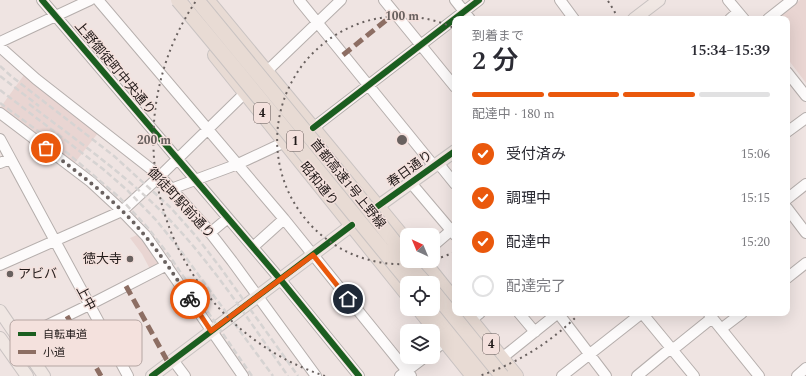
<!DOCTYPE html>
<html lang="ja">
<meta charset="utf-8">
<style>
:root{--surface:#fff;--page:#f7f7f7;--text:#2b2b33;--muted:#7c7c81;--line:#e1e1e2;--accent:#ea580c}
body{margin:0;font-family:Spectral,"Noto Sans JP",serif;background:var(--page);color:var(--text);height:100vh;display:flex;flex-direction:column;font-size:15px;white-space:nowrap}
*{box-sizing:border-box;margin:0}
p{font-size:13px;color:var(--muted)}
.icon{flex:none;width:22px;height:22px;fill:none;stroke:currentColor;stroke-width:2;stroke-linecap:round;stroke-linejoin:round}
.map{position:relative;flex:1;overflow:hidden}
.drawer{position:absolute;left:452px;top:16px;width:338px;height:300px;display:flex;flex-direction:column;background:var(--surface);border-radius:8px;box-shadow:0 4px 16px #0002}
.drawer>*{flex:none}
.needle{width:26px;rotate:316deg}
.controls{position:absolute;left:400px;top:228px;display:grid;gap:8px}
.controls a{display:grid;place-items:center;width:40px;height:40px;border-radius:8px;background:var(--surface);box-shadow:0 4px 16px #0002;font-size:20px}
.pin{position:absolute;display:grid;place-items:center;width:34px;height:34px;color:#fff;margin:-17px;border:2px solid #fff;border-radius:50%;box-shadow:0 1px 4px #0007}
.courier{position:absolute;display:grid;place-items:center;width:40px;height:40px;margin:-20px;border:3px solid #ea580c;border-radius:50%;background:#fff;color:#222;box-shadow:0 1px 5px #0007}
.headline em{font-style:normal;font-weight:600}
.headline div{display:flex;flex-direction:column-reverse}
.headline{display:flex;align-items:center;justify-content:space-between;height:68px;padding:0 20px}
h1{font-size:26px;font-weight:600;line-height:30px}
.bar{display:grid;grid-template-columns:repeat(4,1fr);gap:6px 4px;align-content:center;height:48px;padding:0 20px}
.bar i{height:5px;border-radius:3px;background:var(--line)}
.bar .selected{background:var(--accent)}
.bar p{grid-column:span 4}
ol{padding:0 20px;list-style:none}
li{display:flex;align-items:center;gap:12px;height:44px}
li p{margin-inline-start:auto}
li .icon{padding:4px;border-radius:50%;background:var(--accent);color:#fff;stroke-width:4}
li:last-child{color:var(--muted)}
li i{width:22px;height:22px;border:2px solid var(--line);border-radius:50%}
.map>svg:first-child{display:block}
.built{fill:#e9d5d2}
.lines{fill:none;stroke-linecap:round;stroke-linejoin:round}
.minor-casing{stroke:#b5aeac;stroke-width:12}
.major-casing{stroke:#c9c3c2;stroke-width:14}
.highway-casing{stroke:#c9c3c2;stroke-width:16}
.minor{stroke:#fdfbfb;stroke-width:10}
.major{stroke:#f0e7e3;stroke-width:12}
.highway{stroke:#e8dbd4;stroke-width:14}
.rail{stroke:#d6d3d2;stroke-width:2.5;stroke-dasharray:6 3;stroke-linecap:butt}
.highway-bridge-casing{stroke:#c9c3c2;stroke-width:16;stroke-linecap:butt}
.highway-bridge{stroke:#e8dbd4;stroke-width:14}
.quiet{stroke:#8d6e63;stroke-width:5;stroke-dasharray:10 5;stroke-linecap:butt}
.cycleway-casing{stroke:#f4e1dd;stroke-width:8}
.cycleway{stroke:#1b5e20;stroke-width:6}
.done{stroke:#69615f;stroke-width:4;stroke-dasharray:0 7.2}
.route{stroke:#ea580c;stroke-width:5}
.ring{fill:none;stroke:#69615f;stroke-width:2;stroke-dasharray:2 4}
.poi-dot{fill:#69615f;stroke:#f4e1dd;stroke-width:1.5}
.labels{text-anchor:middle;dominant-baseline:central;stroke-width:3;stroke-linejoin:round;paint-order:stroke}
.shield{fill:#f4e1dd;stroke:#605654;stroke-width:1}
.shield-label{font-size:12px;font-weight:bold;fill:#211a19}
.street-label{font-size:13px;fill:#211a19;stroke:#f4e1dd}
.poi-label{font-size:13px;fill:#211a19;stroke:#f4e1dd;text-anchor:end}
.key{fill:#f4e1dd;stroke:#b5a5a2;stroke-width:1}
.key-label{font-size:11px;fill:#211a19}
.centre{fill:#69615f;stroke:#f4e1dd;stroke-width:2}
.ring-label{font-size:12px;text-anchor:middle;font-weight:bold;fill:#69615f;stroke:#f4e1dd;stroke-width:3;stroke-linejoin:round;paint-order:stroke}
</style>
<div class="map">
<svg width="806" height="376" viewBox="0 0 806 376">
<rect width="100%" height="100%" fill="#efe4e2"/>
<path class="built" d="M 800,0 L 806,0 L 806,83 L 787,58 L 787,19 L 776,19 Z
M 24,75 L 98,133 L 73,165 L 0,108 Z
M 137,235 L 149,249 L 159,265 L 150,269 L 142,254 L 130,238 Z"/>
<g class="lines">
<g class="minor-casing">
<path id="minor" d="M 42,0 L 280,279 L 359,376
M 98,0 L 284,219 L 411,376
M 299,0 L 434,166
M 384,0 L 455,87
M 455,0 L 470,19
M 560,0 L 574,19
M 728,0 L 744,19
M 730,19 L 738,12
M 768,19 L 792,0
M 0,42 L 90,0
M 0,47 L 36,79 L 160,176 L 205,226 L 232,261 L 316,376
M 266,72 L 341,0
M 787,72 L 806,96
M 0,113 L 91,182 L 118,207 L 146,236 L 243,376
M 313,128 L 479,0
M 787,132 L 806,118
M 0,139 L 128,376
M 0,163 L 10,159
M 438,163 L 455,184
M 411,183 L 455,235
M 171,189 L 238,164 L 285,142
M 787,199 L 806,184
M 787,208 L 806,233
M 210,233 L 228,218
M 433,246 L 455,227
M 253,247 L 284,219
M 0,265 L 122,211 L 160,176 L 245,93
M 787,278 L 806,263
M 519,313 L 535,332
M 558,313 L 606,376
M 642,313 L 694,376
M 709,314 L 759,376
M 471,320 L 480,313
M 721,329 L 742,313
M 19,339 L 89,305 L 167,265
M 433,351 L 445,341
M 502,358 L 558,313
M 173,360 L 185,376
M 400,376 L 425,357
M 562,376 L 642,313
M 637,376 L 671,348 L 676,347 L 712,318
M 797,376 L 806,368"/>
</g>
<g class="major-casing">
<path id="major" d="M 634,19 L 659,0
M 0,311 L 44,376
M 0,338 L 27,376
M 152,376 L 352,225 L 455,151"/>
</g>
<g class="highway-casing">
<path id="highway" d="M 207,0 L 407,242
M 215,55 L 407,294
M 423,261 L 455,301
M 419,309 L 473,376
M 432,309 L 487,376
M 465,313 L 516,376"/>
</g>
<use href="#minor" class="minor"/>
<use href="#major" class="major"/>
<use href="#highway" class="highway"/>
<path class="rail" d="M 0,66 L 11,76 L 114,156 L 170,207 L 195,235 L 220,267 L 298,376
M 0,76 L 39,106
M 0,90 L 103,169 L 127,190 L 156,220 L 178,247 L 273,376
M 0,103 L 65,151 L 120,198 L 148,228 L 168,254 L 252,376
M 29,104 C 75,139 122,172 163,213 C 211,261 249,321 288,376"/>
<g class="highway-bridge-casing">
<path id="highway-bridge" d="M 178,0 C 257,93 332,189 410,283
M 197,0 L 355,192 L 407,258
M 397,252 L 425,283
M 433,291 L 502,376"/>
</g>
<use href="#highway-bridge" class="highway-bridge"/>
<path class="quiet" d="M 343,55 L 395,13
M 126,286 L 169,364
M 67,316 L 101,376"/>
<g class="cycleway-casing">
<path id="cycleway" d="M 42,0 L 280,279 L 359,376
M 313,128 L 479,0
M 378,206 L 455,151
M 152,376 L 352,225"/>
</g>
<use href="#cycleway" class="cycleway"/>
</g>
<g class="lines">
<path class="done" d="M 46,148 C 81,175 118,202 146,237 C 162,256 176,278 190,299"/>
<path class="route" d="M 190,299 L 211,331 L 313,255 L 348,299"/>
</g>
<g class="ring">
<path d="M454 252A124 124 0 0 1 433 260M429 261A124 124 0 1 1 454 28"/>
<path d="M579 314A248 248 0 0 1 479 376M325 376A248 248 0 0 1 196 1M608 1A248 248 0 0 1 618 18"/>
</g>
<g class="poi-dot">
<circle cx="130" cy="259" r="4"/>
<circle cx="10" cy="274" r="4"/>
</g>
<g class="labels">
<g class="shield">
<rect x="254" y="103" width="16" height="20" rx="3"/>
<rect x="287" y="131" width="16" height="20" rx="3"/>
<rect x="483" y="334" width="16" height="20" rx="3"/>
</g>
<g class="shield-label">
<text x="262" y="113">4</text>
<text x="295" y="141">1</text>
<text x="491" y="344">4</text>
</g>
<g class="street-label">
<text transform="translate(115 68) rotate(50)">上野御徒町中央通り</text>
<text transform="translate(410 169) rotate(-36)">春日通り</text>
<text transform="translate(319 184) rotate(51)">昭和通り</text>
<text transform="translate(348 184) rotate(51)">首都高速1号上野線</text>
<text transform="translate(181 203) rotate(47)">御徒町駅前通り</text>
<text transform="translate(86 298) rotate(62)">上中</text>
</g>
<g class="poi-label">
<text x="122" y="259">徳大寺</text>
<text x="18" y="274" text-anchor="start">アビバ</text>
</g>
</g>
<rect x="10" y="320" width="132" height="46" rx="6" class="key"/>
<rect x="18" y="332" width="18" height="4" fill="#1b5e20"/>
<rect x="18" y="350" width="18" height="4" fill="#8d6e63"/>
<g class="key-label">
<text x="43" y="338">自転車道</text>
<text x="43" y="356">小道</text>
</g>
<circle cx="402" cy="140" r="6" class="centre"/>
<g class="ring-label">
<text x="402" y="20">100 m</text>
<text x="154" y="144">200 m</text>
</g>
</svg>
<div class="controls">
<a><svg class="needle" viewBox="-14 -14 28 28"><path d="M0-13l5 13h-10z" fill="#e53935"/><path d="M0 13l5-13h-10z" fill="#7c7c81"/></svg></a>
<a><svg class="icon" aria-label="locate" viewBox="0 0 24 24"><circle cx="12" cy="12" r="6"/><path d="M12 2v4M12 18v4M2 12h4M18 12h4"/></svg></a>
<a><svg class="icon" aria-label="layers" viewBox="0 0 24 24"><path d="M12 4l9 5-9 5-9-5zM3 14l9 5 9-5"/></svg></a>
</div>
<div class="pin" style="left:46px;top:148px;background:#ea580c"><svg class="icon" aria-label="bag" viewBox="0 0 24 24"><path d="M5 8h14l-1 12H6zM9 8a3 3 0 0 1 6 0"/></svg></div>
<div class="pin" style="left:348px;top:299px;background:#1f2937"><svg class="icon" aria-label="home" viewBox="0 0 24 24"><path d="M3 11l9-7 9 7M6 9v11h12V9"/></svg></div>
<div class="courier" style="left:190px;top:299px"><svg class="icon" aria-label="bike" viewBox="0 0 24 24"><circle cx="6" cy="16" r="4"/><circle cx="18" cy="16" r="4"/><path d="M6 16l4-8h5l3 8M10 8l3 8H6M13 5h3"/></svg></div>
<section class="drawer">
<div class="headline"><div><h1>2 分</h1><p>到着まで</p></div><em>15:34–15:39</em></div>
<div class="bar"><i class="selected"></i><i class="selected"></i><i class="selected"></i><i></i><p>配達中 · 180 m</p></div>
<ol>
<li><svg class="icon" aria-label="check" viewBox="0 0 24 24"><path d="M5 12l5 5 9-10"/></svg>受付済み<p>15:06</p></li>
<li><svg class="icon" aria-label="check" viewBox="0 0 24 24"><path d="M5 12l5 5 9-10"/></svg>調理中<p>15:15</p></li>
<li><svg class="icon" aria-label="check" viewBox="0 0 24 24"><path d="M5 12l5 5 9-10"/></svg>配達中<p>15:20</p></li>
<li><i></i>配達完了</li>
</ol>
</section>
</div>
